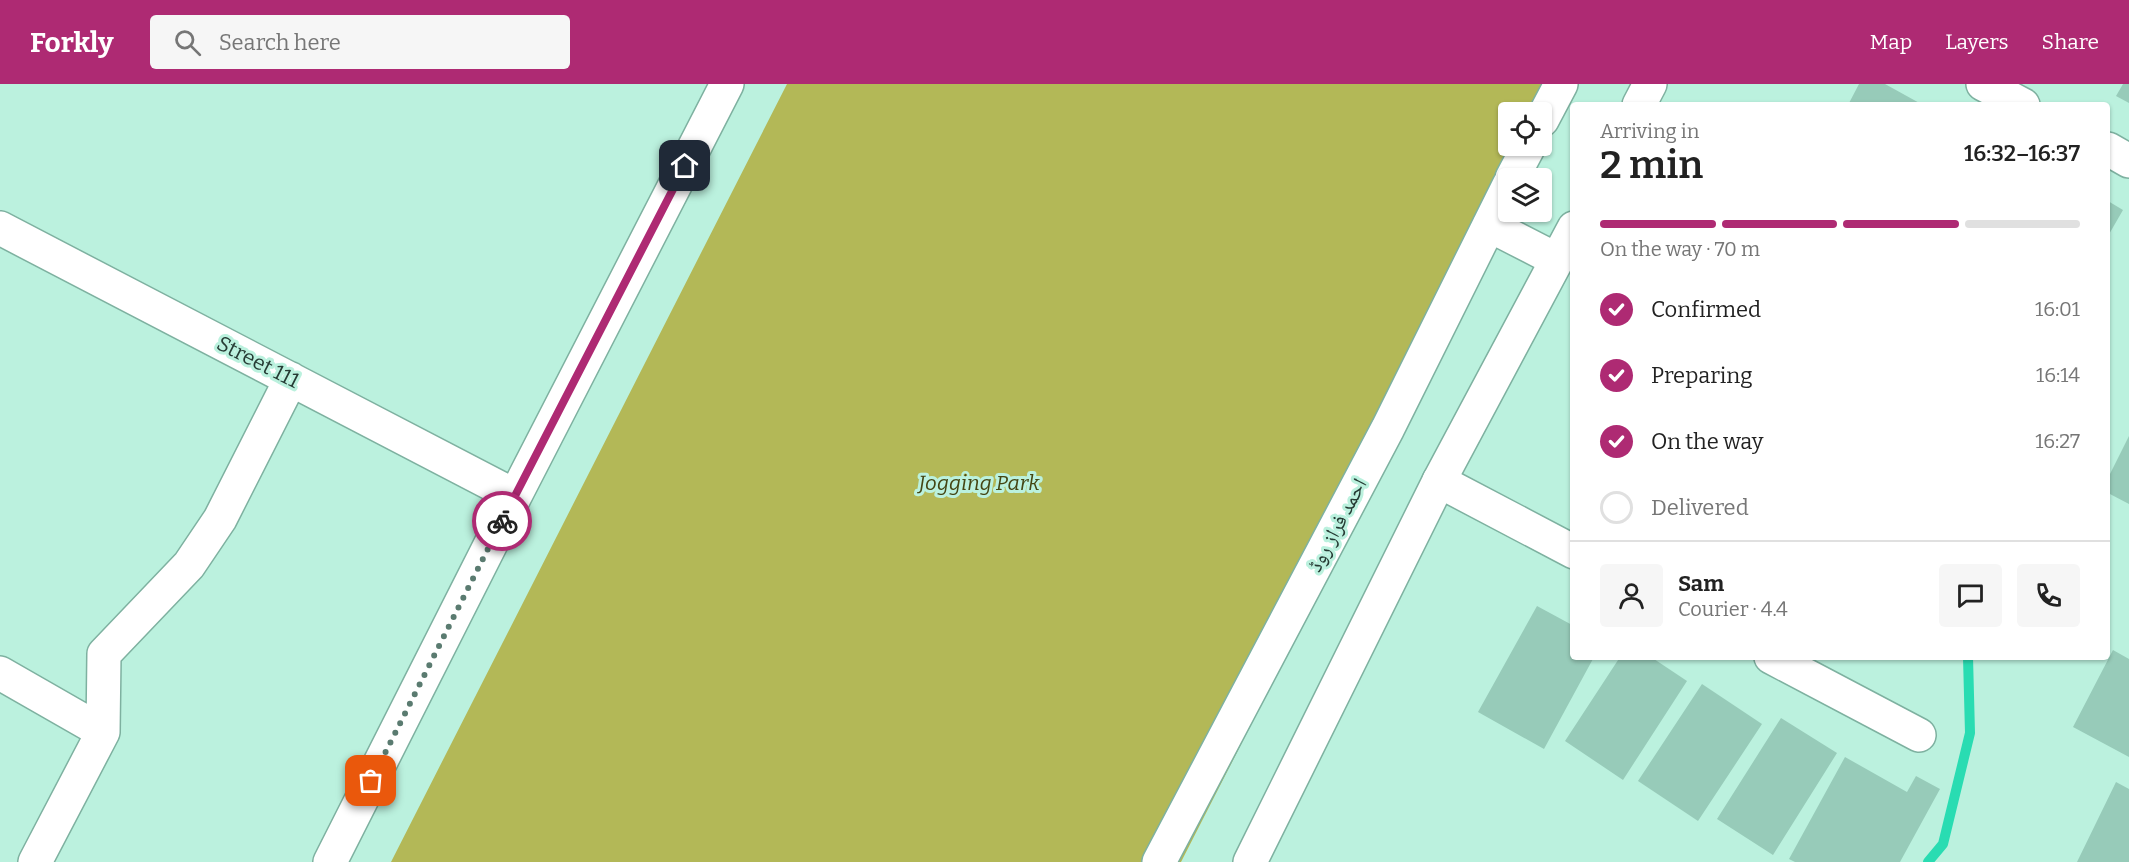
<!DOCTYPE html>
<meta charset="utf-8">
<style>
:root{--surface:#fff;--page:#f6f6f6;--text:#222;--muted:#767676;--line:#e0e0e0;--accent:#ae2a73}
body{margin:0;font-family:Bitter,"Noto Naskh Arabic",serif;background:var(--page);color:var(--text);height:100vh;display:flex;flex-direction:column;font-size:22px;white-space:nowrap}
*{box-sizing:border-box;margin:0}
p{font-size:20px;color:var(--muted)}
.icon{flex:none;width:33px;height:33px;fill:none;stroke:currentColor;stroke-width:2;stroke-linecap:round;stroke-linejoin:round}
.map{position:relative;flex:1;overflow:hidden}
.sheet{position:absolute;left:1570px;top:18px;width:540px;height:558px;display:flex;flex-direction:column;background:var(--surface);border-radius:6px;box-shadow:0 2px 4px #0004}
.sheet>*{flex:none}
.fabs{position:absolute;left:1498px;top:18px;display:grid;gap:12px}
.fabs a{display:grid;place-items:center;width:54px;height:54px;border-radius:6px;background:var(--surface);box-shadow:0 2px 4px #0004;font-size:30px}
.pin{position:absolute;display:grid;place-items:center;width:51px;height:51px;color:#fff;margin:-26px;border-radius:12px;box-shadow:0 3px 9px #0006}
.courier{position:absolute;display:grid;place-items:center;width:60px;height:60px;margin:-30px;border:4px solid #ae2a73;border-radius:50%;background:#fff;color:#222;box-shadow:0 2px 8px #0007}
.headline em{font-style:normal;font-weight:600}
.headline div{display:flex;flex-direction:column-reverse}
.headline{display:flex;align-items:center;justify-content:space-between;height:102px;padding:0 30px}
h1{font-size:39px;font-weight:600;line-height:45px}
.bar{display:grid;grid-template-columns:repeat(4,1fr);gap:9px 6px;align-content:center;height:72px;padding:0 30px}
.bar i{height:8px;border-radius:4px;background:var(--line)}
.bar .active{background:var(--accent)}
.bar p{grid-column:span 4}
.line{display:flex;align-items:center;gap:15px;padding:0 30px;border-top:2px solid var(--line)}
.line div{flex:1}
.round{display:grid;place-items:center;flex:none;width:63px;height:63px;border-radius:6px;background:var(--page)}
ol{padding:0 30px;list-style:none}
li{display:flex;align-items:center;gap:18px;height:66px}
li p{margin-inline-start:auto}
li .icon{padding:6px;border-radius:50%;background:var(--accent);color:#fff;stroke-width:4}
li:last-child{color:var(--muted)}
li i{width:33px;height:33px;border:3px solid var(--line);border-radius:50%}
header{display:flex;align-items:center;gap:36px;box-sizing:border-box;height:84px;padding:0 30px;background:var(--accent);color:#fff}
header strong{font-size:28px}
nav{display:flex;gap:33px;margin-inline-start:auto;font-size:21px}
.search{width:420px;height:54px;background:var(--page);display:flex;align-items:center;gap:15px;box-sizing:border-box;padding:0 21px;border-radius:6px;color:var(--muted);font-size:22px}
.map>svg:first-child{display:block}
.green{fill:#b3b857;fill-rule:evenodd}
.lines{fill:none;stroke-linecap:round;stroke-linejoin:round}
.stream{stroke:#29dcb2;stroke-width:10}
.building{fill:#97cbb9}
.minor-casing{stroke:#7eb1a0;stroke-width:36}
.major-casing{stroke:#7eb1a0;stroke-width:36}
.minor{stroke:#fff;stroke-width:33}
.major{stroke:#fff;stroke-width:33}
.done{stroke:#5a7b70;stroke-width:6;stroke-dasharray:0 10.8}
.route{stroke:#ae2a73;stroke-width:8}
.labels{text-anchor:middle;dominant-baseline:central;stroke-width:6;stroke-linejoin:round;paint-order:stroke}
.street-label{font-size:21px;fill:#263b34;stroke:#bbf1de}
.park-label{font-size:21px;font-style:italic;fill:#444613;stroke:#bbf1de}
</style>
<header>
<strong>Forkly</strong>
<div class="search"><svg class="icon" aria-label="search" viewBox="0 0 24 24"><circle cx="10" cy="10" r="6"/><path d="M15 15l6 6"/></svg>Search here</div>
<nav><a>Map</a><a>Layers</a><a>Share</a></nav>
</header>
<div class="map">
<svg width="2129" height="778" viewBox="0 0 2129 778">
<rect width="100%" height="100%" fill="#bbf1de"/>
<path class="green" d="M 787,0 L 1578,0 L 1530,94 L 1509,94 L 1513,128 L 1181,778 L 391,778 ZM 1509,28 L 1542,28 L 1542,62 L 1509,62 Z"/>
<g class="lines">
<path class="stream" d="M 1928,778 L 1943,760 L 1970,649 L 1968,573"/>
</g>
<path class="building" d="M 1859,0 L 1885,0 L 1923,21 L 1848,21 Z
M 2123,0 L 2129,0 L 2129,19 L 2116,12 Z
M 2108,117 L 2123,126 L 2108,152 Z
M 2129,352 L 2129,420 L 2108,409 L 2108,394 Z
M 1537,522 L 1574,542 L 1574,573 L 1594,573 L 1544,665 L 1478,628 Z
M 2113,566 L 2129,575 L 2129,673 L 2073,643 Z
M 1620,573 L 1651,573 L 1687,597 L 1623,696 L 1565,657 Z
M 1702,600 L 1762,640 L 1698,737 L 1638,697 Z
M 1781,634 L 1837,669 L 1773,771 L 1717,735 Z
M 1845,673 L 1907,708 L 1916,692 L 1940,705 L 1900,778 L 1795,778 L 1789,775 Z
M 2116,698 L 2129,705 L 2129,778 L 2077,778 Z"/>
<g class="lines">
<g class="minor-casing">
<path id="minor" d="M 1983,0 L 2023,21
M 2108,65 L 2129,77
M 0,144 L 515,412
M 1439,397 L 1574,468
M 1771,573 L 1919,651
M 0,589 L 103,648
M 35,778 L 103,648 L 104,570 L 189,481 L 220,435 L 291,295
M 330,778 L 515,412 L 727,0"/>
</g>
<g class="major-casing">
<path id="major" d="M 1639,21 L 1650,0
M 1542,36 L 1561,0
M 1512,94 L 1529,62
M 1489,141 L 1557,176
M 1159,778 L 1388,344 L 1509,101
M 1250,778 L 1439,397 L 1574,144"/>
</g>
<use href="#minor" class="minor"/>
<use href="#major" class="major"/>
</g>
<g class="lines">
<path class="done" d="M 371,697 L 502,437"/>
<path class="route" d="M 502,437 L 685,82"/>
</g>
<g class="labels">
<g class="street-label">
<text transform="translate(258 278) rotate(27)">Street 111</text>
<text transform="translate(1337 441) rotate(-62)">احمد فراز روڈ</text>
</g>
<g class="park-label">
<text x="979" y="399">Jogging Park</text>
</g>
</g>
</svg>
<div class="fabs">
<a><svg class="icon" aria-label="locate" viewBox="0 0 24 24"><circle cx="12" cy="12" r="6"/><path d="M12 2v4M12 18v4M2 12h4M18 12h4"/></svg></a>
<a><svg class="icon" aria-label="layers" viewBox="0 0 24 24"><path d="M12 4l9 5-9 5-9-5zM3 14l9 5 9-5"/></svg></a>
</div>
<div class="pin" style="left:371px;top:697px;background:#ea580c"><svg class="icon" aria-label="bag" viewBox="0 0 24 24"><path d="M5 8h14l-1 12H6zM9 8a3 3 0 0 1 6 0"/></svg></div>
<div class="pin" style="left:685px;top:82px;background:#1f2937"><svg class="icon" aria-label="home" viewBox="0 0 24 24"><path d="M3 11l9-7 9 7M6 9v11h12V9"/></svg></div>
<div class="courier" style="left:502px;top:437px"><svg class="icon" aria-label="bike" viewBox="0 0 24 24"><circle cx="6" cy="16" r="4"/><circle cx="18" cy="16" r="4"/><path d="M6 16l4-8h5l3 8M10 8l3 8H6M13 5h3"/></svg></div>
<section class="sheet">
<div class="headline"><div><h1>2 min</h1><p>Arriving in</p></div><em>16:32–16:37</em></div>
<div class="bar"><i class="active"></i><i class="active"></i><i class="active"></i><i></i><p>On the way · 70 m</p></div>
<ol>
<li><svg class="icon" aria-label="check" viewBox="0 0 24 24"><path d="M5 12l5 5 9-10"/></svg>Confirmed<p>16:01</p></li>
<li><svg class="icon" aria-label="check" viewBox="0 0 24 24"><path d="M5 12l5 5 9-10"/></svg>Preparing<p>16:14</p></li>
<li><svg class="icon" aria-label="check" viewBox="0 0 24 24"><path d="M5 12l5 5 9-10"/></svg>On the way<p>16:27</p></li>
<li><i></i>Delivered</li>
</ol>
<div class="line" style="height:108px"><a class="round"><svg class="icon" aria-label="person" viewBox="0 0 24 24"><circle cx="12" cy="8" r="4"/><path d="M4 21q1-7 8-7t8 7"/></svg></a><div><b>Sam</b><p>Courier · 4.4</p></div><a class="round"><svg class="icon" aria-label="chat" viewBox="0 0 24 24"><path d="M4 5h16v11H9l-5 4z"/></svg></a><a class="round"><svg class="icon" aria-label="phone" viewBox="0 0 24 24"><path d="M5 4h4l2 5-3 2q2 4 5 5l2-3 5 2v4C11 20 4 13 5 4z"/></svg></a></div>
</section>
</div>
